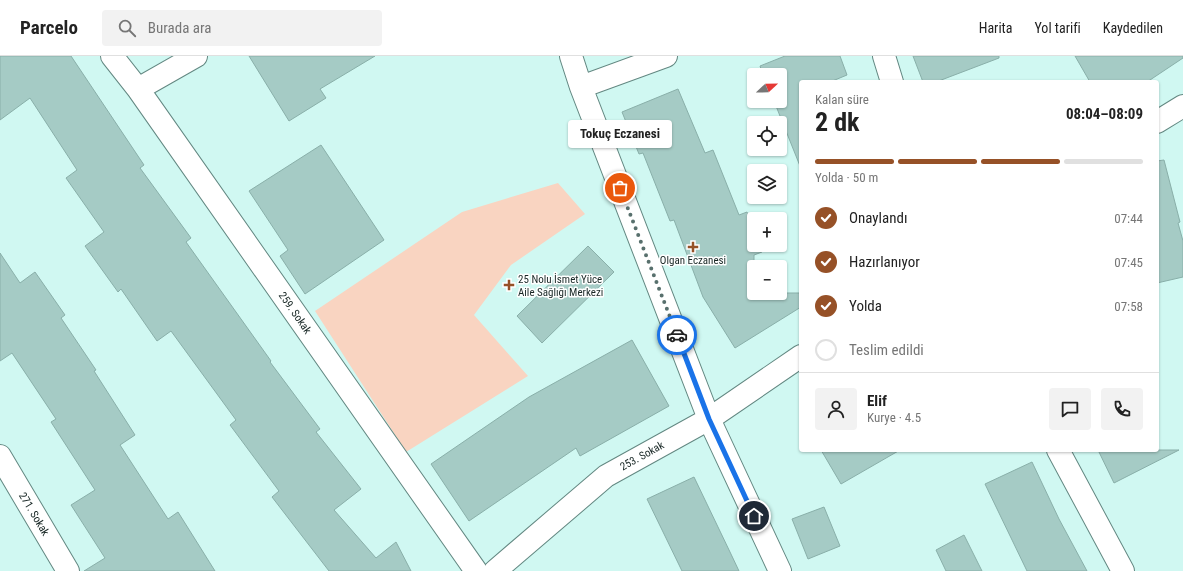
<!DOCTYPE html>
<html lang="tr">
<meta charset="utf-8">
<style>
:root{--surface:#fff;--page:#f2f2f2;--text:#222;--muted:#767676;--line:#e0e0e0;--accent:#965127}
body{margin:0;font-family:"Roboto Condensed",sans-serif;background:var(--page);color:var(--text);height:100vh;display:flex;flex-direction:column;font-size:15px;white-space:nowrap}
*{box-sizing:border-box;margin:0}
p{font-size:13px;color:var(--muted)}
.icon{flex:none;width:22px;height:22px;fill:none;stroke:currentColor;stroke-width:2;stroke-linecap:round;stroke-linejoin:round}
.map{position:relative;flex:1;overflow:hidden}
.drawer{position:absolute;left:799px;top:24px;width:360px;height:372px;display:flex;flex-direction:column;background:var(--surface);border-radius:4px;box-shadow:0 1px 3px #0004}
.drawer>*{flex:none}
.needle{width:26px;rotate:68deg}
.buttons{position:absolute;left:747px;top:12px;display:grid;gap:8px}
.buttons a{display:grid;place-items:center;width:40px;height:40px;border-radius:4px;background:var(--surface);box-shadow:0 1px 3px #0004;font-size:20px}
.pin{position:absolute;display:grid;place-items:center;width:34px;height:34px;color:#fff;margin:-17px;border:2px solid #fff;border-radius:50%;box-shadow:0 1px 4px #0007}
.courier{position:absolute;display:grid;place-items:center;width:40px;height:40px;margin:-20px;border:3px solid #1a73e8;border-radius:50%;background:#fff;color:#222;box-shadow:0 1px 5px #0007}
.bubble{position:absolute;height:28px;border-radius:4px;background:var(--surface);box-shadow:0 1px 3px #0004;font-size:13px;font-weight:700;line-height:28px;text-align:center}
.summary em{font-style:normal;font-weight:700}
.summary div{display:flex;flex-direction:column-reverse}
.summary{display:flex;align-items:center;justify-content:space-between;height:68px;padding:0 16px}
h1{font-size:26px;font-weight:700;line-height:30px}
.bar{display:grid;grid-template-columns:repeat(4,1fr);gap:6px 4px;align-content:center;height:48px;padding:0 16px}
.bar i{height:5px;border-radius:3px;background:var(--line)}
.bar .current{background:var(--accent)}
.bar p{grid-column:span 4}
.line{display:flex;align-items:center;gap:10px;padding:0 16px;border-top:1px solid var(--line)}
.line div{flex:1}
.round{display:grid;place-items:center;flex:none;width:42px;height:42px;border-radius:4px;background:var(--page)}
ol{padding:0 16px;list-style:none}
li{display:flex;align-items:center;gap:12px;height:44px}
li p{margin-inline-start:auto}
li .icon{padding:4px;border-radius:50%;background:var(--accent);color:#fff;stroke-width:4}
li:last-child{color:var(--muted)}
li i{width:22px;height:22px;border:2px solid var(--line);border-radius:50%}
header{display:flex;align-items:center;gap:24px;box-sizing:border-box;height:56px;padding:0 20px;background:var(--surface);border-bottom:1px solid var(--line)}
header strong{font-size:19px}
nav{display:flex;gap:22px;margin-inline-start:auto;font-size:14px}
.search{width:280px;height:36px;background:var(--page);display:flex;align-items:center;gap:10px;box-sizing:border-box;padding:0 14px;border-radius:4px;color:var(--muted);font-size:15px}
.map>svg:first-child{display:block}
.green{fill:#f9d4c1}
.building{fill:#a5cbc5;stroke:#89afa9}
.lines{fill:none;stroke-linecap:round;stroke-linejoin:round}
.street-casing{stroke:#638882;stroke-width:24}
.street{stroke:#fff;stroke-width:22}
.done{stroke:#58706d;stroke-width:4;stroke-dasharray:0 7.2}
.route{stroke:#1a73e8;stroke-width:5}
.poi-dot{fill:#965127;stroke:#fff;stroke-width:1.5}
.labels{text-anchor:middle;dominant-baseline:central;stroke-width:3;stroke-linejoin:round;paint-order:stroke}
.poi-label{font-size:11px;fill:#182725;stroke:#fff}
.street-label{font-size:11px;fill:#182725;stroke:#fff}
</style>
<header>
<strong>Parcelo</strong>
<div class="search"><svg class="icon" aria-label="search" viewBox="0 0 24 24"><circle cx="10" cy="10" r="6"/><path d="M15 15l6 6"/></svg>Burada ara</div>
<nav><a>Harita</a><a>Yol tarifi</a><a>Kaydedilen</a></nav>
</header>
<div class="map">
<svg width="1183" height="515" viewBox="0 0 1183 515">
<rect width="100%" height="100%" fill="#d0f8f2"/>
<path class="green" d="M 558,127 L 585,158 L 511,209 L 474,259 L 528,320 L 406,396 L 315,255 L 462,156 Z"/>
<path class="building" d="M 0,0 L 71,0 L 144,109 L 140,112 L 191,182 L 186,186 L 271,305 L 270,306 L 320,373 L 316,376 L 361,433 L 334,454 L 376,502 L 396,486 L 411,515 L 329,515 L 272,441 L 279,435 L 230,369 L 236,364 L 171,275 L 157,285 L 121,233 L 118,236 L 85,190 L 104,176 L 66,122 L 77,114 L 30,42 L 0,64 Z
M 249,0 L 375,0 L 320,33 L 326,42 L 289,65 Z
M 785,0 L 840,0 L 847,19 L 830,26 L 801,26 L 800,110 L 774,45 L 780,45 L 780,19 L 763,19 L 760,10 Z
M 913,0 L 999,0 L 999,2 L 936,26 L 923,26 Z
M 1075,0 L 1183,0 L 1183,2 L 1147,26 L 1090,26 Z
M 678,33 L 705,97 L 713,94 L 739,159 L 747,156 L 754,174 L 754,189 L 760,189 L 762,196 L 754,199 L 754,237 L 801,237 L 801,251 L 735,292 L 703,241 L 674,164 L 670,165 L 643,97 L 639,98 L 622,56 Z
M 321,89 L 384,184 L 305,238 L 280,200 L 288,194 L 249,135 Z
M 1164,104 L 1180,166 L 1178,167 L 1183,185 L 1183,221 L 1157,227 L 1157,105 Z
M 588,190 L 614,216 L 542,287 L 517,260 Z
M 0,197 L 20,227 L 35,216 L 65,259 L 61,262 L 96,314 L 94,315 L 135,379 L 120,389 L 168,463 L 178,456 L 215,515 L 84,515 L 105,502 L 71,449 L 95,434 L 51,366 L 56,363 L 12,297 L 0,305 Z
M 632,284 L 669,350 L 580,400 L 576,392 L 469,465 L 431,408 L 529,341 Z
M 821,394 L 900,394 L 841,428 Z
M 1098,394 L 1179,394 L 1114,427 Z
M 1032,406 L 1059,463 L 1087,515 L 1027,515 L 985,428 Z
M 694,421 L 730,496 L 739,515 L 682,515 L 647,443 Z
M 824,451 L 840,490 L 808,503 L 792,463 Z
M 964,479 L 982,515 L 946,515 L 936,494 Z"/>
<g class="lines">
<g class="street-casing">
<path id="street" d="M 112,0 L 138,33 L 476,515
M 571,0 L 581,31 L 709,363 L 780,515
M 884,0 L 892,26
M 581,31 L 666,0
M 138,33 L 196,0
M 1157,66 L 1183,50
M 1058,394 L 1123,515
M 0,400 L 68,515
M 495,515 L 606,420 L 709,363 L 801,300"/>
</g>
<use href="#street" class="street"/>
</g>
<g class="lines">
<path class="done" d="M 620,132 L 677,279"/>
<path class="route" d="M 677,279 L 709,363 L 754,460"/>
</g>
<g class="poi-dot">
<path d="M691 185h4v4h4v4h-4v4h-4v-4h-4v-4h4z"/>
<path d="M507 223h4v4h4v4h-4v4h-4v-4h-4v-4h4z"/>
</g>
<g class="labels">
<g class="poi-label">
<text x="693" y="204">Olgan Eczanesi</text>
<text x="518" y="223" text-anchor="start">25 Nolu İsmet Yüce<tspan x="518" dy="13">Aile Sağlığı Merkezi</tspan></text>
</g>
<g class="street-label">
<text transform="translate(295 257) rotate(55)">259. Sokak</text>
<text transform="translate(642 400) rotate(-29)">253. Sokak</text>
<text transform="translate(34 458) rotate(59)">271. Sokak</text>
</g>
</g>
</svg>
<div class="buttons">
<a><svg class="needle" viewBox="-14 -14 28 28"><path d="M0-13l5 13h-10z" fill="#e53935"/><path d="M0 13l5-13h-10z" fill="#767676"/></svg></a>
<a><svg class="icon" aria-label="locate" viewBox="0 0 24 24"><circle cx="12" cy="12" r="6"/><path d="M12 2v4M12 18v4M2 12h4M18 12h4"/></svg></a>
<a><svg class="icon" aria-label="layers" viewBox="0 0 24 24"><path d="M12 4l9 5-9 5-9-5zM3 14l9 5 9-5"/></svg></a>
<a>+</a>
<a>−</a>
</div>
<div class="pin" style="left:620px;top:132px;background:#ea580c"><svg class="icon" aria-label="bag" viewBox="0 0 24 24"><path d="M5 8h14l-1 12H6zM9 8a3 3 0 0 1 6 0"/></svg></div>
<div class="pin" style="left:754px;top:460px;background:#1f2937"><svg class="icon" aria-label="home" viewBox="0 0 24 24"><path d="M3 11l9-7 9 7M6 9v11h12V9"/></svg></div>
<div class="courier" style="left:677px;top:279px"><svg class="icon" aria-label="car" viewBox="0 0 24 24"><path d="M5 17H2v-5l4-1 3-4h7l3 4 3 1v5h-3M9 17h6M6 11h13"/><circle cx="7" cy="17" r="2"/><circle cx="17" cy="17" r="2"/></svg></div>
<div class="bubble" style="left:568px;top:64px;width:104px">Tokuç Eczanesi</div>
<section class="drawer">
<div class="summary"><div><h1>2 dk</h1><p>Kalan süre</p></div><em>08:04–08:09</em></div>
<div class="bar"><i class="current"></i><i class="current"></i><i class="current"></i><i></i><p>Yolda · 50 m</p></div>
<ol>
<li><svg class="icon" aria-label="check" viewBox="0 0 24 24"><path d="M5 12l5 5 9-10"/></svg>Onaylandı<p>07:44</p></li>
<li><svg class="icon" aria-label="check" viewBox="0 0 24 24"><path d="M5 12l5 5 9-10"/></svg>Hazırlanıyor<p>07:45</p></li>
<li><svg class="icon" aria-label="check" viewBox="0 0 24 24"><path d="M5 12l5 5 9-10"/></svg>Yolda<p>07:58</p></li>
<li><i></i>Teslim edildi</li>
</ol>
<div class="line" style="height:72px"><a class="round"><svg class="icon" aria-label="person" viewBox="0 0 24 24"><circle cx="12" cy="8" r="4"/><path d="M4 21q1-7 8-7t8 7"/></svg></a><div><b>Elif</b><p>Kurye · 4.5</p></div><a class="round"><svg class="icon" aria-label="chat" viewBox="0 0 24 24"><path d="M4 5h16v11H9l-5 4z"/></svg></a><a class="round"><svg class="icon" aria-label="phone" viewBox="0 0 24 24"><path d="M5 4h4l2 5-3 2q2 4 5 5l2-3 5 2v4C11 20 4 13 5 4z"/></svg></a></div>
</section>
</div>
